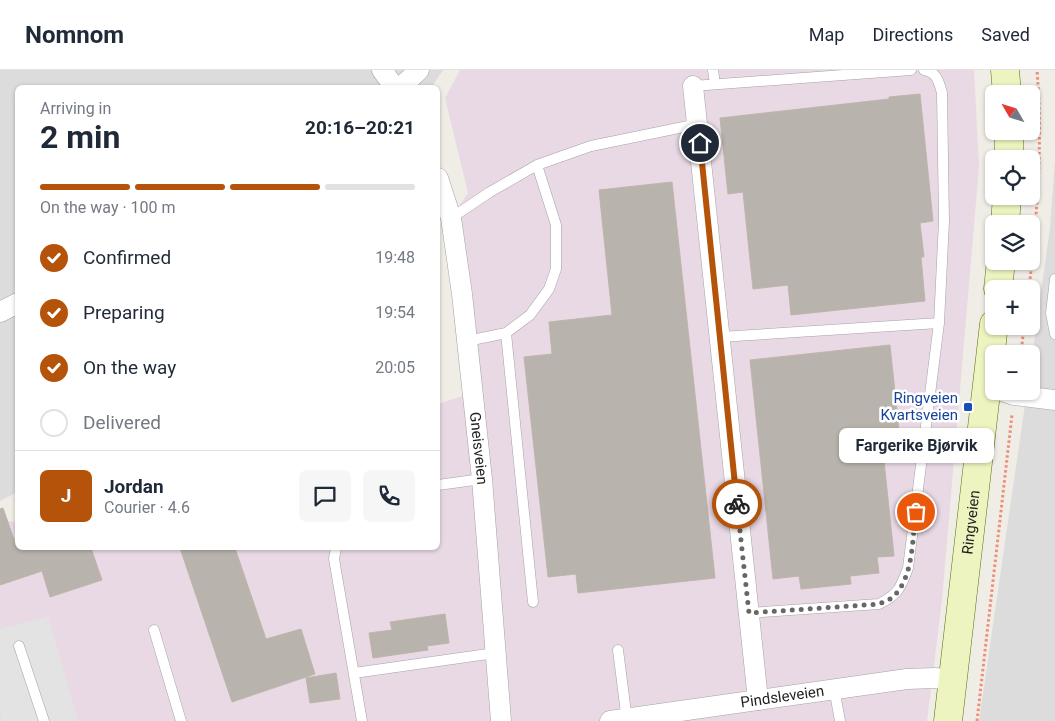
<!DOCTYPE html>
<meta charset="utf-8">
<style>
:root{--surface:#fff;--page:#f6f6f7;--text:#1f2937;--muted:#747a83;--line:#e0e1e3;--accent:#b45309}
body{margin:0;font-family:Roboto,sans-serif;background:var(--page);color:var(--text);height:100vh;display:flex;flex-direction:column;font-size:19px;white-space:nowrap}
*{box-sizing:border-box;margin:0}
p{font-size:16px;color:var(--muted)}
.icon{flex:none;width:28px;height:28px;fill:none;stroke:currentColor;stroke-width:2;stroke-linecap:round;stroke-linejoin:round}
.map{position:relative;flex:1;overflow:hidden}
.side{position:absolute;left:15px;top:15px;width:425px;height:465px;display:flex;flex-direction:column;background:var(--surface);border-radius:8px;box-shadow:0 1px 4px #0004}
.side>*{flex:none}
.needle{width:32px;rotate:309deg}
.tools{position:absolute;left:985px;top:15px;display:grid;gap:10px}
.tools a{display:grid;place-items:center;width:55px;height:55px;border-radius:8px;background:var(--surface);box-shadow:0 1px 4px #0004;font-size:25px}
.pin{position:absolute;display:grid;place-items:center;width:42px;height:42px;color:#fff;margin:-21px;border:2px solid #fff;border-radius:50%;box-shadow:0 1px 5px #0007}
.courier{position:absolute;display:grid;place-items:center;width:50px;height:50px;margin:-25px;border:4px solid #b45309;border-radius:50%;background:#fff;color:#222;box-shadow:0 1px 6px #0007}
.bubble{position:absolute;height:35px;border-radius:8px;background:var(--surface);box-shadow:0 1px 4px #0004;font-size:16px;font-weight:700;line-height:35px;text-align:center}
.summary em{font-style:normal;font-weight:700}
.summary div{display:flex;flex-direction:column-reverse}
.summary{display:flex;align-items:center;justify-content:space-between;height:85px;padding:0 25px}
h1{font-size:32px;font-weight:700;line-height:38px}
.bar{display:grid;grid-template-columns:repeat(4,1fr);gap:8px 5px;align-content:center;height:60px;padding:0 25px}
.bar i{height:6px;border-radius:4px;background:var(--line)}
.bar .selected{background:var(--accent)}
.bar p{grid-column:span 4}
.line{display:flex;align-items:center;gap:12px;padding:0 25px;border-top:1px solid var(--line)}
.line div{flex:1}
.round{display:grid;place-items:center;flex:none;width:52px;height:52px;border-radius:8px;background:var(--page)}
ol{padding:0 25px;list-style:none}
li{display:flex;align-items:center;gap:15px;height:55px}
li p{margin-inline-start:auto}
li .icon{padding:5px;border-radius:50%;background:var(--accent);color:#fff;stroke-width:4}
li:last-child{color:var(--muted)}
li i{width:28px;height:28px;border:2px solid var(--line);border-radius:50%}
header{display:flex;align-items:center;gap:30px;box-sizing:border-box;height:70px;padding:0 25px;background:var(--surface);border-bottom:1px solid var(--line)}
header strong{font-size:24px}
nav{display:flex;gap:28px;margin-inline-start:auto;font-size:18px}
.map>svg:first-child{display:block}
.residential{fill:#dddcdc}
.industrial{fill:#e8d9e4}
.parking{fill:#e3e3e3}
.building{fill:#b8b3ac;stroke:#c0b5aa}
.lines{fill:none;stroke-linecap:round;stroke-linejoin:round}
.lane-casing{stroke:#a3a3a3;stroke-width:11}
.street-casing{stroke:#a3a3a3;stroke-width:21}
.secondary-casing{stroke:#5d6e0e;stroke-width:29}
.path{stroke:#ee8d78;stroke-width:3;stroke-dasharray:2.5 2.5;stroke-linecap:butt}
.lane{stroke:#fff;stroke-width:10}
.street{stroke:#fff;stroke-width:20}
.secondary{stroke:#eef4bf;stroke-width:28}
.done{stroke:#686765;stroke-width:5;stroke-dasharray:0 9}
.route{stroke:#b45309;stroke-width:6}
.transit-dot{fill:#1a4fb4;stroke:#fff;stroke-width:2}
.labels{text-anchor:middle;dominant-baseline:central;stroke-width:5;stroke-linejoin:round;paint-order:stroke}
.transit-label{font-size:15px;fill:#164399;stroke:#fff;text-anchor:end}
.street-label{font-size:15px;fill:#1f1f1f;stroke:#fff}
</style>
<header>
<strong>Nomnom</strong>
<nav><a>Map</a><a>Directions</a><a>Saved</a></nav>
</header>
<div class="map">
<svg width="1055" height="651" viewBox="0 0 1055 651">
<rect width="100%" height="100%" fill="#efede6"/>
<path class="residential" d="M 0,0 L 443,0 L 431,18 L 18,18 L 18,422 L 0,431 Z
M 1055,89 L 1055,651 L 979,651 L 1027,321 L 1031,321 L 1031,294 L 1050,158 Z"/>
<path class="industrial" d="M 460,0 L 974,0 L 979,97 L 942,530 L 927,651 L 0,651 L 0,454 L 10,451 L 17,453 L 18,478 L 438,478 L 438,334 L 472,323 L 451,148 L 468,123 L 445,28 Z"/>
<path class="parking" d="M 48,546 L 78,651 L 2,651 L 0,644 L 0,559 Z"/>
<path class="building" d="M 920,24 L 933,151 L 920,153 L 924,187 L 921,187 L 925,231 L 791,245 L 788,215 L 753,219 L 743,122 L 728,124 L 720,48 L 889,29 L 889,27 Z
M 672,112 L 715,508 L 578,523 L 576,504 L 548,507 L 524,287 L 552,284 L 549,252 L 612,245 L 599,120 Z
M 890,275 L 899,360 L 881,362 L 894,486 L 877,487 L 879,503 L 850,506 L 851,514 L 801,519 L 799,506 L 773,509 L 750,290 Z
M 3,438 L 17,478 L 91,478 L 102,510 L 50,527 L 42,501 L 0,515 L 0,439 Z
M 180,478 L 235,478 L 266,569 L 301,559 L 315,604 L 232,632 Z
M 445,544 L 449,573 L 427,576 L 428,580 L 373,588 L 369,563 L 392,560 L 390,552 Z
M 336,603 L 340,629 L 310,633 L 306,608 Z"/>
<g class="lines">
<g class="lane-casing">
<path id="lane" d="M 713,0 L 715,14
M 693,16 L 911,0
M 451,148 L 490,122 L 537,95 L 591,76 L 698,54
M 1055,209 L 1051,243 L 1055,264
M 506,263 L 533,532
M 720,267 L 939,253
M 467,271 L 506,263 L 530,245 L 549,219 L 556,199 L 556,155 L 537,95
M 438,415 L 482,409
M 336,478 L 334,489 L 362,651
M 749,543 L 879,534 C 898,525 901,517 908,498 L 939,253 L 944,151 L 942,23 C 939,12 937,2 924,0
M 154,560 L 181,651
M 19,576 L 44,651
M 618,580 L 627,651
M 354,603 L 495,583
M 834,618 L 840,651"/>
</g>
<g class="street-casing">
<g id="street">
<path d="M 382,0 L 395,18"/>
<path d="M 693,16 L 758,630"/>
<path d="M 400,18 L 419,0"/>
<path id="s1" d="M 438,108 L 451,148 L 462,224 L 482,409 L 501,651"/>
<path d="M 0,242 L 18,233"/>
<path d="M 1002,321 L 1014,325 L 1055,330"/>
<path id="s2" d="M 610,651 L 907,609 L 935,608 L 954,610"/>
</g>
</g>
<g class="secondary-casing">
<g id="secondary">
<path d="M 1005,0 L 1007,24"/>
<path d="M 1009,89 L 1009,61"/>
<path d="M 1005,154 L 1007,126"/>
<path d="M 998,219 L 1001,191"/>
<path id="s3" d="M 948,651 L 994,254"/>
</g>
</g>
<path class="path" d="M 1029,219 C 1037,144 1043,76 1037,0
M 1021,284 L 1024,256
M 977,651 L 1012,345"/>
<use href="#lane" class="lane"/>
<use href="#street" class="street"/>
<use href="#secondary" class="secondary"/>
</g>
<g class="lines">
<path class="done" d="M 737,434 L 749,543 L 879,534 C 884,532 889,530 893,527 C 914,507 912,468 916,442"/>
<path class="route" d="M 700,73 L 737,434"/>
</g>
<rect class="transit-dot" x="963" y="332" width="10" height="10" rx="2.5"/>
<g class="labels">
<g class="transit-label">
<text x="958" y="328">Ringveien<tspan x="958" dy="17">Kvartsveien</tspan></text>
</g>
<g class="street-label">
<text stroke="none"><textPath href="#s1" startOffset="274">Gneisveien</textPath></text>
<text stroke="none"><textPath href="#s3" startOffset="200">Ringveien</textPath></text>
<text stroke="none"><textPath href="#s2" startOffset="174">Pindsleveien</textPath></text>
</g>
</g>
</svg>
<div class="tools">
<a><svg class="needle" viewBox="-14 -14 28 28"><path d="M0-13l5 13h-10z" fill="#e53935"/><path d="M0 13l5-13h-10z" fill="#747a83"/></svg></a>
<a><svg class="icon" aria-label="locate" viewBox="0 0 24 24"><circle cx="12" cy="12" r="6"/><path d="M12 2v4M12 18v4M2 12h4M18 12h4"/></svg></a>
<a><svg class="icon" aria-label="layers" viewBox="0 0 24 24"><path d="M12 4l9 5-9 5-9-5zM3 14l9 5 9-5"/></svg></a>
<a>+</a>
<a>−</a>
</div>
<div class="pin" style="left:916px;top:442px;background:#ea580c"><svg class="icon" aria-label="bag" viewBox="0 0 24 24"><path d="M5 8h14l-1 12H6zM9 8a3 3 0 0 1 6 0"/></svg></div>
<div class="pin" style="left:700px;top:73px;background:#1f2937"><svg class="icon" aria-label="home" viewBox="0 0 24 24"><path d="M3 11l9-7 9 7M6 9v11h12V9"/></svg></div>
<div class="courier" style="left:737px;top:434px"><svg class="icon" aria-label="bike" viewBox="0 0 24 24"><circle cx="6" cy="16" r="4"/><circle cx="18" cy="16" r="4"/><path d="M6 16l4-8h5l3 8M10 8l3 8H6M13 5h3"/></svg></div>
<div class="bubble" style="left:839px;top:358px;width:155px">Fargerike Bjørvik</div>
<section class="side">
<div class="summary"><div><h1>2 min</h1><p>Arriving in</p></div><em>20:16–20:21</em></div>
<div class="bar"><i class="selected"></i><i class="selected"></i><i class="selected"></i><i></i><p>On the way · 100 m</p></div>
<ol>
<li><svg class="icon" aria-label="check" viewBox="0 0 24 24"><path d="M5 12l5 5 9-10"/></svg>Confirmed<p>19:48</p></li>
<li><svg class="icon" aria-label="check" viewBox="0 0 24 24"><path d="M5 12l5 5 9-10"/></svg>Preparing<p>19:54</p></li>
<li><svg class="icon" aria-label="check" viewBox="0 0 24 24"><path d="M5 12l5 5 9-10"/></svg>On the way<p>20:05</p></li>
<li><i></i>Delivered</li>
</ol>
<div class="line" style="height:90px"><b class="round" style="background:var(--accent);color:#fff">J</b><div><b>Jordan</b><p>Courier · 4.6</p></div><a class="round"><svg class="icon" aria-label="chat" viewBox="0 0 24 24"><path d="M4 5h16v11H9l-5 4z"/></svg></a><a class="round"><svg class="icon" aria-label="phone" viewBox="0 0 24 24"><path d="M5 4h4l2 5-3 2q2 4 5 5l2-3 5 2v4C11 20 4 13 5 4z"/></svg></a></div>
</section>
</div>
